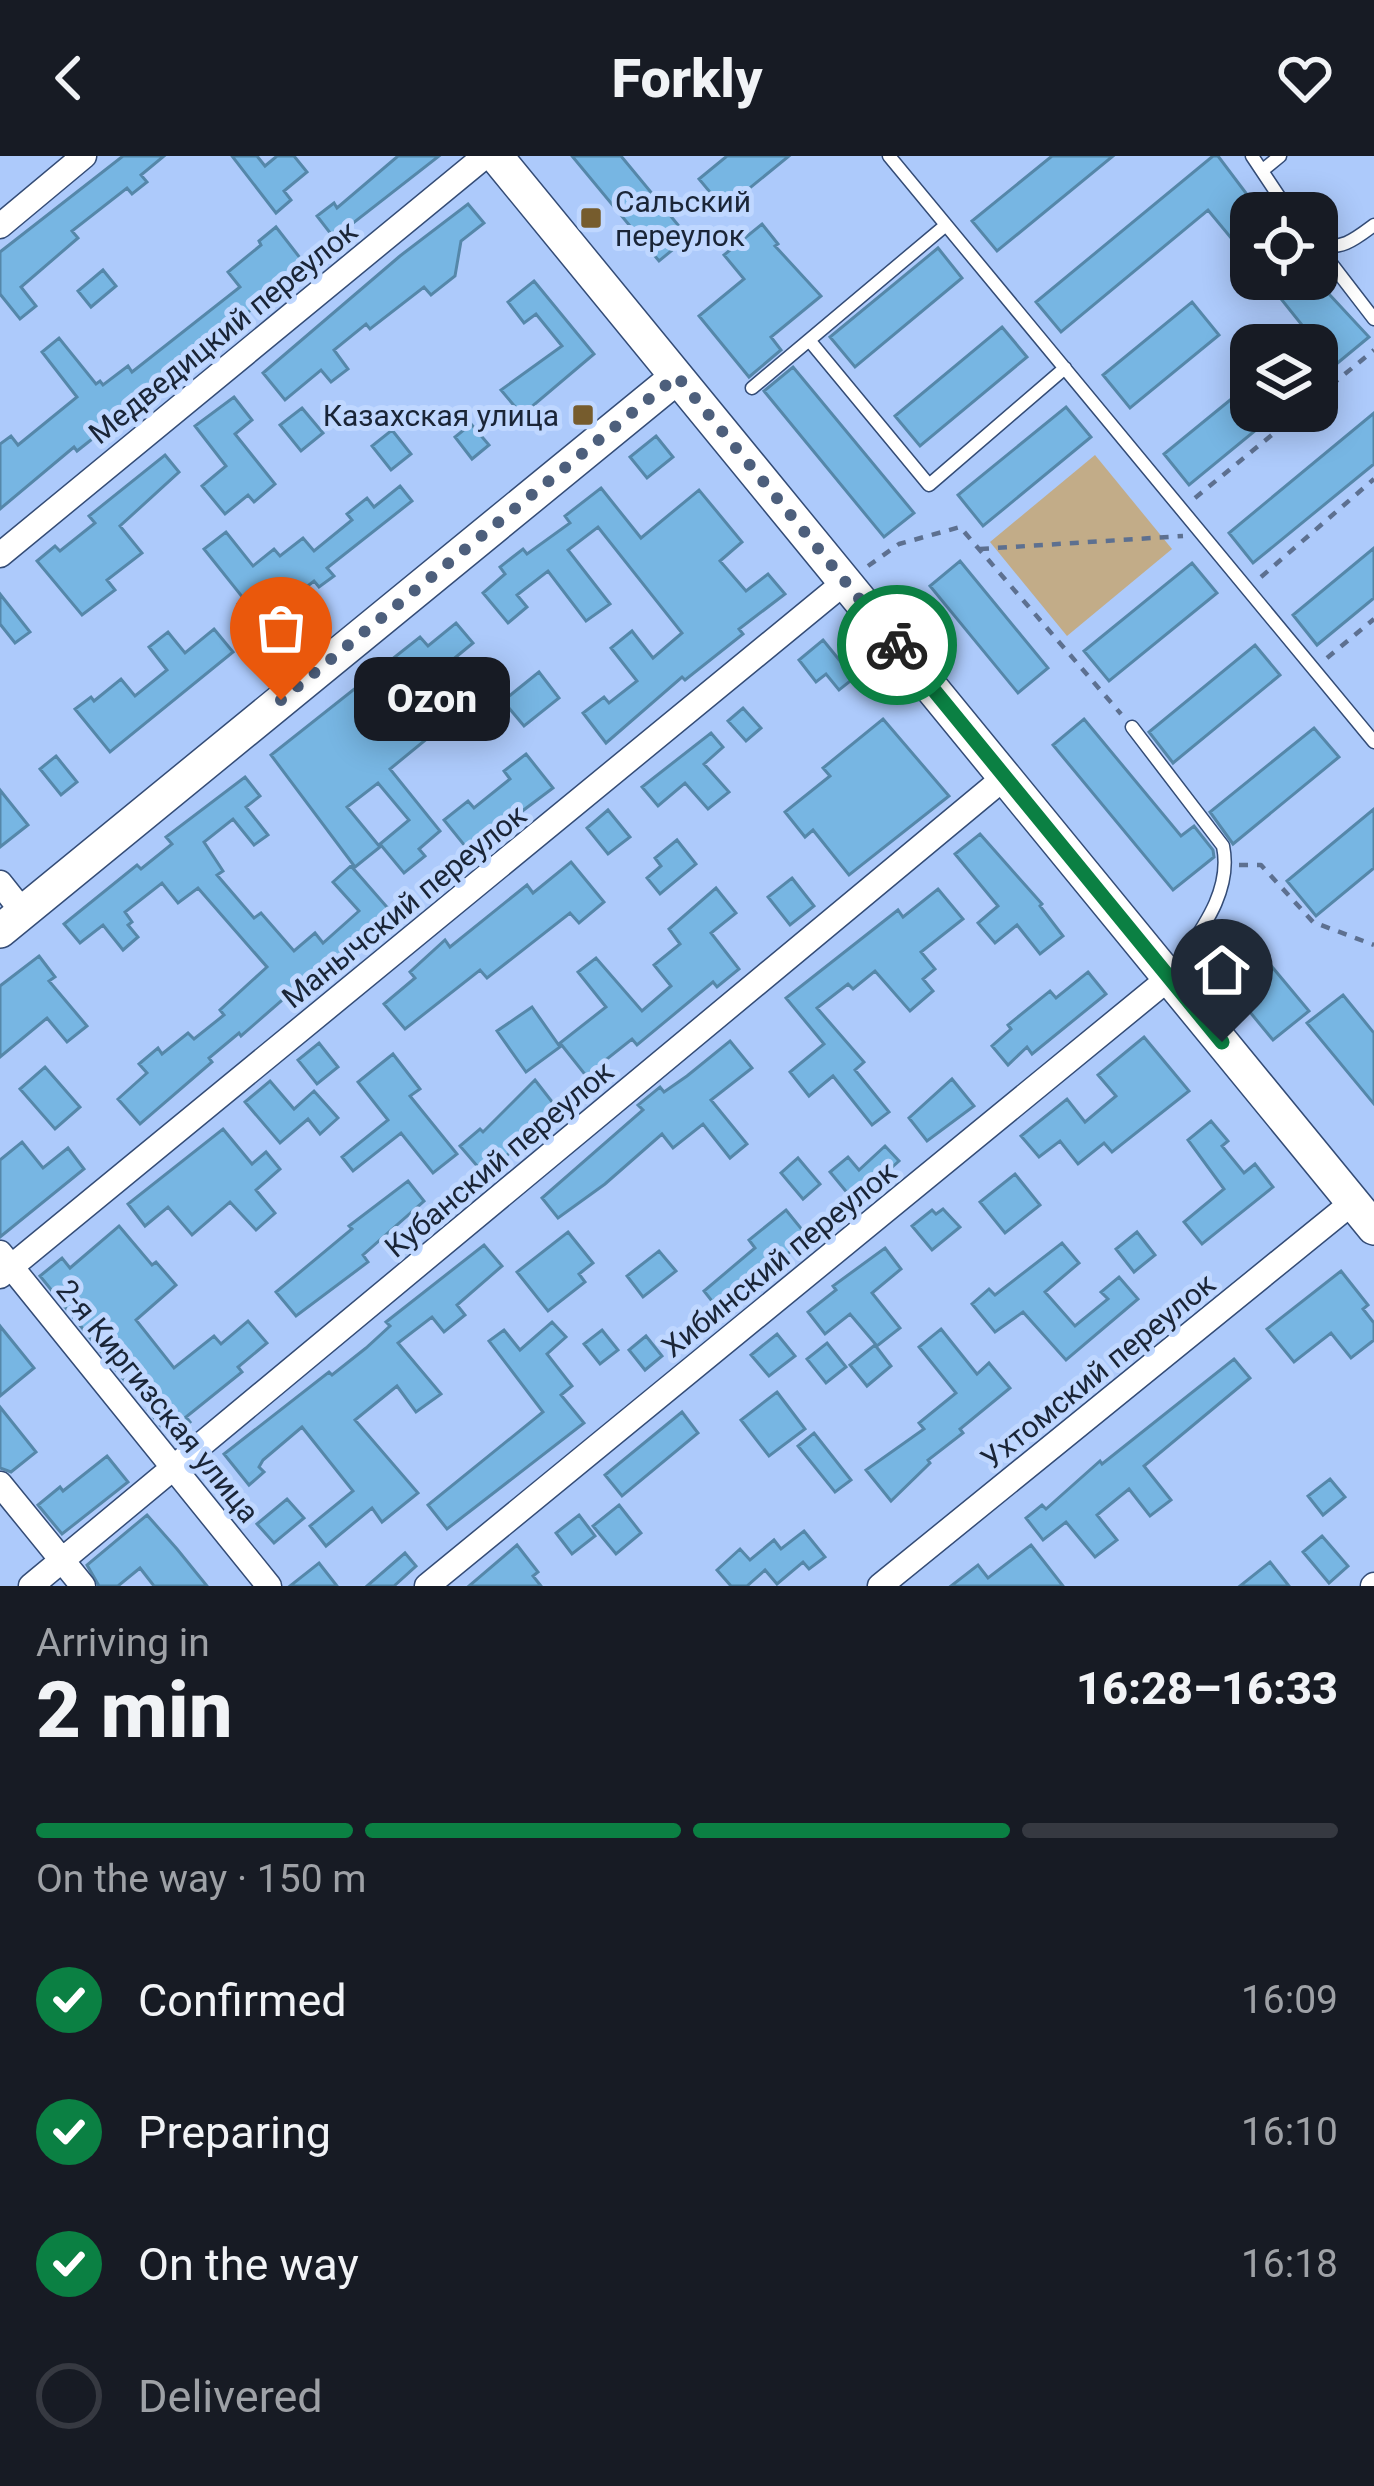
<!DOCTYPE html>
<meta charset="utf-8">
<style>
:root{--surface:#171b24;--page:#242831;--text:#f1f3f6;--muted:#9ea1a6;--line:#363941;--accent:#0b8043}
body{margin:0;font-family:Roboto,sans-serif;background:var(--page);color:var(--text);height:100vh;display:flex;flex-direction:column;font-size:45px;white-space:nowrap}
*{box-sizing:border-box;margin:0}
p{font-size:39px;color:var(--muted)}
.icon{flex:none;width:66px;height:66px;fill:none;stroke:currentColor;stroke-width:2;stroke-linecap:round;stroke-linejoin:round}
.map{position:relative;height:1430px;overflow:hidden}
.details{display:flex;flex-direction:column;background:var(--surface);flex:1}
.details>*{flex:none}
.buttons{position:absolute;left:1230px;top:36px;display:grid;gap:24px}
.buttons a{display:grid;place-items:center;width:108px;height:108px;border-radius:24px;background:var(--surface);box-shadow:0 6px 30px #0003;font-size:60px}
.pin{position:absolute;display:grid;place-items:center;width:102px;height:102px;color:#fff;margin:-123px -51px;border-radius:50% 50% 50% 0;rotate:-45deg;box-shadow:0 0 12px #0007}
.pin .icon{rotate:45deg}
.courier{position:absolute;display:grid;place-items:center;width:120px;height:120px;margin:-60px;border:9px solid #0b8043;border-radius:50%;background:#fff;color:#222;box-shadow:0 3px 15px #0007}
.bubble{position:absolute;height:84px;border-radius:24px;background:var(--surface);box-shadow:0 6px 30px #0003;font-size:39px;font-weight:800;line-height:84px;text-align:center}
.summary em{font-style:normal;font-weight:800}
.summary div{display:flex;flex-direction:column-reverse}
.summary{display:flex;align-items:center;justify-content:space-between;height:204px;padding:0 36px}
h1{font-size:78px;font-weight:800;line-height:90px}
.bar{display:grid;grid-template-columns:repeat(4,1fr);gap:18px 12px;align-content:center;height:144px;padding:0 36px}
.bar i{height:15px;border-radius:9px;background:var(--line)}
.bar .active{background:var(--accent)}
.bar p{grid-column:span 4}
ol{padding:0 36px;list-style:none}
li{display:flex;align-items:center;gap:36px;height:132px}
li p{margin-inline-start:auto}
li .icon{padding:12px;border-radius:50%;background:var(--accent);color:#fff;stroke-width:4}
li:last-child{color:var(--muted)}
li i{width:66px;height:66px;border:6px solid var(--line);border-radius:50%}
header{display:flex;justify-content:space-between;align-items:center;height:156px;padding:0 36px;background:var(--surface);font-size:54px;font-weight:800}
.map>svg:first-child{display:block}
.green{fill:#c2ac88}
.building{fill:#77b6e3;stroke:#5587a9;stroke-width:3}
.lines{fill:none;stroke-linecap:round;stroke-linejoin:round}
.service-casing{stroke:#344c76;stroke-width:15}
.minor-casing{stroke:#344c76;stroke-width:27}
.secondary-casing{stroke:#344c76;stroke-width:36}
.path{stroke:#5d7090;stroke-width:4.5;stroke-dasharray:9 9;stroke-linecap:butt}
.service{stroke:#fff;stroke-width:12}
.minor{stroke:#fff;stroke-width:24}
.secondary{stroke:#fff;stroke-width:33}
.done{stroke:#4d5f7c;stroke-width:12;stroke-dasharray:0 21.6}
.route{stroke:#0b8043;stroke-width:15}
.poi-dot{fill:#765c2d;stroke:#bfd7ff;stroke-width:4.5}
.labels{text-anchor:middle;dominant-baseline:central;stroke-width:10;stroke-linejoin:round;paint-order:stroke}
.poi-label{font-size:30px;fill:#1a2537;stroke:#bfd7ff;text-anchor:start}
.street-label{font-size:30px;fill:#1a2537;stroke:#bfd7ff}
</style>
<header><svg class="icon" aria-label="back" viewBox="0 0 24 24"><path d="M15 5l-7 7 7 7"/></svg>Forkly<svg class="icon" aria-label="heart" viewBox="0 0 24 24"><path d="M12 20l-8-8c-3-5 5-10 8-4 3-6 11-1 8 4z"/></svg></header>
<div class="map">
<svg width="1374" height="1430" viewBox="0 0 1374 1430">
<rect width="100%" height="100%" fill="#adcafb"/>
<path class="green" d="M 1095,299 L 1172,393 L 1067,480 L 990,386 Z"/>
<path class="building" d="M 123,0 L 164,0 L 141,19 L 147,26 L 132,38 L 127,32 L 72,75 L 78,82 L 21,131 L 36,150 L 20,163 L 0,138 L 0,96 Z
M 232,0 L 257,0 L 265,10 L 277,0 L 294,0 L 307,16 L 284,35 L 291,44 L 276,57 Z
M 398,0 L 439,0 L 334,82 L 317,60 L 334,47 L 337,52 Z
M 572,0 L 621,0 L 688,81 L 659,105 Z
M 727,0 L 789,0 L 724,53 L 699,23 Z
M 1052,0 L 1113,0 L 997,95 L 972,65 Z
M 1213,0 L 1218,0 L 1261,57 L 1251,57 L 1251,106 L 1208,54 L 1061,176 L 1036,146 Z
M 468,48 L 484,67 L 461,85 L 455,120 L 431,139 L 424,131 L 370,173 L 366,168 L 334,194 L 348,213 L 331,226 L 321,214 L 285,244 L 263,217 L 400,100 Z
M 762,68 L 778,88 L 775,90 L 821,140 L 771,181 L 781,194 L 749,221 L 699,160 L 744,123 L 724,99 Z
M 276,71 L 304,107 L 236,167 L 216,184 L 211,178 L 93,276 L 96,280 L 77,295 L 74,291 L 0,353 L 0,288 L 11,280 L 18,289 L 77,241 L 42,196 L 59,182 L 96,228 L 100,225 L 103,229 L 128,210 L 132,216 L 240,131 L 228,116 L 261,89 L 259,85 Z
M 938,92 L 962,122 L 855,211 L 830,181 Z
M 103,114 L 116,130 L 91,151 L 78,135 Z
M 1265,123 L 1315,123 L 1369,181 L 1317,224 L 1317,189 L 1298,189 L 1310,179 Z
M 534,125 L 594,198 L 522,259 L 501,234 L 562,190 L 536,158 L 524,167 L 508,146 Z
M 1192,146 L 1219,179 L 1130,252 L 1103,219 Z
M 1002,171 L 1027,201 L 920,290 L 895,260 Z
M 793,211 L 914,357 L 884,381 L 764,235 Z
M 1251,227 L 1251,255 L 1279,255 L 1189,329 L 1164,298 Z
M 234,241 L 252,264 L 235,278 L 275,328 L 254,346 L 248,339 L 225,358 L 202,330 L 226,310 L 195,270 Z
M 1066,251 L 1091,281 L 983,370 L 958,339 Z
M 302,252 L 323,277 L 301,295 L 280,269 Z
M 1374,257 L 1374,308 L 1253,407 L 1229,377 Z
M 471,268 L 489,289 L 472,303 L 455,281 Z
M 392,274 L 411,298 L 391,314 L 372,290 Z
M 656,280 L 673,301 L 647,322 L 630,301 Z
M 165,299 L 179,316 L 120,370 L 142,397 L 107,424 L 115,434 L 82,459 L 37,405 L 55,390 L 60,395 L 95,367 L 89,360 Z
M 400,330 L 412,345 L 327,412 L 334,420 L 319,431 L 314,425 L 278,453 L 282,458 L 260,475 L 238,448 L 244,443 L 204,393 L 226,376 L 253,410 L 274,393 L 280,400 L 303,382 L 314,395 L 352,364 L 347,358 L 367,342 L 374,351 Z
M 601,332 L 641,382 L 699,334 L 742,386 L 720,405 L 746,435 L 768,418 L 785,438 L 739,473 L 743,478 L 685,524 L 682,521 L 606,587 L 583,557 L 604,541 L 609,547 L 637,525 L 611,492 L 632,475 L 653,502 L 682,477 L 598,371 L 568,394 L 610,448 L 586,465 L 548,415 L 517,439 L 527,451 L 508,467 L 483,437 L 505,418 L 500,411 L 523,393 L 527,398 L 570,367 L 565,360 Z
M 1374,392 L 1374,442 L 1317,489 L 1293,459 Z
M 960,405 L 1048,512 L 1018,537 L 930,430 Z
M 1192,407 L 1217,437 L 1109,525 L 1084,495 Z
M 0,438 L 30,476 L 15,487 L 0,468 Z
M 456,467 L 473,487 L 445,510 L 473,545 L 390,613 L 440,675 L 419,693 L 425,700 L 404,717 L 380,688 L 409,664 L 378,627 L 347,651 L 380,691 L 355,711 L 271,599 L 420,481 L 428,490 Z
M 214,473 L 233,496 L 110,596 L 75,553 L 91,541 L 94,545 L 121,523 L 135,540 L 167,514 L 149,491 L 168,476 L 185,497 Z
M 823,484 L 854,522 L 839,534 L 826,518 L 816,526 L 799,504 Z
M 1255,489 L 1280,519 L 1173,607 L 1149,576 Z
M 539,516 L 559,542 L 524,570 L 503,545 Z
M 743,552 L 761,572 L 746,585 L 728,565 Z
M 883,563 L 949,640 L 849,719 L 813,674 L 805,681 L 785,656 L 830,620 L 823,612 Z
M 1084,563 L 1181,680 L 1194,670 L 1213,694 L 1214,701 L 1173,734 L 1053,589 Z
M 1314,572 L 1339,601 L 1233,688 L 1210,656 Z
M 711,577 L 723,591 L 704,608 L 729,636 L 708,653 L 685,627 L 658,650 L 642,631 Z
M 526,598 L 553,632 L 469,695 L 444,664 L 468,645 L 474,652 L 510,623 L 504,615 Z
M 56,600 L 77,626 L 61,639 L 40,613 Z
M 245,621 L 260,640 L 246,651 L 268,679 L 254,689 L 233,663 L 204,686 L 223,715 L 217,719 L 254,762 L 261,757 L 294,795 L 315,777 L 323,787 L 359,755 L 333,726 L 351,710 L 393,758 L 293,842 L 289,838 L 241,880 L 239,877 L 209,902 L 212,906 L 140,968 L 118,943 L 147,917 L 139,908 L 158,892 L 162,898 L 188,877 L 194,883 L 224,859 L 220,854 L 267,811 L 198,732 L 178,747 L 162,727 L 125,756 L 132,766 L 128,769 L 138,781 L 123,794 L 103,769 L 80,787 L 64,768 L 137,709 L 141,713 L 172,688 L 166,681 Z
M 0,634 L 28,669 L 0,691 Z
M 1374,653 L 1374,712 L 1316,760 L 1287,725 Z
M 608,654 L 630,681 L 608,698 L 587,672 Z
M 980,678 L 1042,748 L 1040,750 L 1063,780 L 1040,798 L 1017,769 L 995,787 L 978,767 L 998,750 L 955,698 Z
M 677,684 L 696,708 L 660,738 L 647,722 L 661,710 L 655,702 Z
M 571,706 L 604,746 L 579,767 L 570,757 L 487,822 L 480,814 L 405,873 L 384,848 L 415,822 L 410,816 L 445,784 L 450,791 L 527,729 L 533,737 Z
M 792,722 L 814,750 L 790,769 L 768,741 Z
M 716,732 L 736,757 L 711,777 L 739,813 L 717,831 L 713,826 L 637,889 L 632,883 L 603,906 L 608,913 L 591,926 L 560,887 L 606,851 L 578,816 L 596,802 L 642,855 L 671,830 L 654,809 L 680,788 L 669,773 Z
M 938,733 L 963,763 L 921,796 L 935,813 L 923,823 L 933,835 L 910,855 L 875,815 L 853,833 L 848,828 L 817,852 L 864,906 L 855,914 L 889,956 L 872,969 L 833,920 L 809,940 L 790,916 L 824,888 L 786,842 L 898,754 L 903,761 Z
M 1237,769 L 1309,855 L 1273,884 L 1202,798 Z
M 39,800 L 55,821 L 49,825 L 87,870 L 67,886 L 47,862 L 0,901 L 0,830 Z
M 1088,816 L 1106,838 L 1032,898 L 1027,891 L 1008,909 L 992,890 L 1011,873 L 1008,869 L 1050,835 L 1056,842 Z
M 1343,839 L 1374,877 L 1374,948 L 1307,867 Z
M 532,851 L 560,891 L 526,916 L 497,875 Z
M 1144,881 L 1189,935 L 1112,996 L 1104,987 L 1078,1008 L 1060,985 L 1039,1001 L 1021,980 L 1067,943 L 1085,966 L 1116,940 L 1098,919 Z
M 730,885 L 752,912 L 711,944 L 747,988 L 730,1002 L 703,968 L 673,992 L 662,978 L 605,1028 L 558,1062 L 542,1042 L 643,954 L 638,949 L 660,931 L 664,936 L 687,920 Z
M 319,887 L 338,911 L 317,928 L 298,904 Z
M 393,898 L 420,933 L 410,940 L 457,998 L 433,1017 L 401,977 L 353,1015 L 342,1001 L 388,964 L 358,926 Z
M 45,911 L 80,951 L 55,973 L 20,933 Z
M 952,923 L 974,950 L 927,985 L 909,962 Z
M 535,924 L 560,956 L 484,1018 L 460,990 L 480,973 L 483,976 Z
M 270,925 L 294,953 L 314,935 L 338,962 L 320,978 L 308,963 L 280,987 L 245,946 Z
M 1211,965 L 1228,985 L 1222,990 L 1244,1017 L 1255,1008 L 1273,1031 L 1202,1088 L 1184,1066 L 1224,1033 L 1188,984 Z
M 223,973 L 252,1008 L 266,996 L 280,1013 L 256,1034 L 275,1057 L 256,1074 L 230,1046 L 192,1079 L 168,1051 L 145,1070 L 128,1048 Z
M 22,986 L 43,1012 L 68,992 L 84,1013 L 0,1081 L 0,1004 Z
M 885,990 L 899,1005 L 854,1045 L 830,1016 L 848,1001 L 859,1014 Z
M 798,1002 L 820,1028 L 803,1043 L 781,1017 Z
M 1015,1018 L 1040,1049 L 1005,1077 L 980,1046 Z
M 408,1025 L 424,1045 L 363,1099 L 368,1106 L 296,1160 L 276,1136 L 352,1073 L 349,1070 Z
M 943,1053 L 960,1071 L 932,1094 L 912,1070 L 932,1054 L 936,1058 Z
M 786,1054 L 808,1081 L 719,1154 L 704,1135 L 755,1092 L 749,1084 Z
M 119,1070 L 152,1109 L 156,1106 L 176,1129 L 136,1164 L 174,1212 L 214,1180 L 221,1188 L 248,1165 L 267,1187 L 238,1211 L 242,1216 L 186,1261 L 190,1266 L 170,1281 L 148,1254 L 154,1249 L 132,1221 L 126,1226 L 40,1120 L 62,1102 L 70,1112 Z
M 568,1076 L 593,1107 L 579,1118 L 585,1126 L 548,1155 L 517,1116 Z
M 1137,1076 L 1155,1099 L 1134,1116 L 1116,1093 Z
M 1062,1087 L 1079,1107 L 1045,1136 L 1075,1170 L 1108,1143 L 1101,1136 L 1119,1121 L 1138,1143 L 1066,1204 L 1023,1156 L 995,1176 L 972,1148 L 989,1133 L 995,1139 Z
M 484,1089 L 502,1110 L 457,1149 L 465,1159 L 444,1176 L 432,1161 L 398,1187 L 441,1238 L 416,1256 L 397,1230 L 355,1264 L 418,1337 L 382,1366 L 372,1352 L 326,1390 L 310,1370 L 353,1335 L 302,1271 L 263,1304 L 259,1311 L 264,1316 L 249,1329 L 224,1298 L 329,1216 L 332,1219 L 366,1192 L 390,1170 L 386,1166 Z
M 885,1092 L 901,1113 L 872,1137 L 900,1172 L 877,1190 L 850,1158 L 825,1178 L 808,1156 L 836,1134 L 833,1130 Z
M 659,1095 L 676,1115 L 643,1141 L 627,1120 Z
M 1341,1115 L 1368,1149 L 1363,1153 L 1374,1167 L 1374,1184 L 1351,1202 L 1331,1177 L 1294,1206 L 1267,1173 Z
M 552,1166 L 566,1181 L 547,1198 L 572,1230 L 561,1239 L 584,1267 L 447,1373 L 428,1349 L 543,1256 L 489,1185 L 504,1174 L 520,1194 Z
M 0,1170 L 34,1212 L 0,1240 Z
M 941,1173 L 977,1218 L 989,1207 L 1010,1232 L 960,1273 L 963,1277 L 928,1304 L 930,1307 L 891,1345 L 866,1314 L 924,1273 L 919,1267 L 956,1237 L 919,1191 Z
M 602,1174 L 618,1194 L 600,1208 L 584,1188 Z
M 777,1178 L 795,1200 L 769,1220 L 751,1199 Z
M 646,1180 L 662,1200 L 645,1214 L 629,1194 Z
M 827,1187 L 846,1211 L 826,1227 L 807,1203 Z
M 875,1189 L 891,1210 L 867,1230 L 850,1209 Z
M 1234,1203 L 1250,1222 L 1144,1310 L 1171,1344 L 1150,1360 L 1129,1333 L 1097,1359 L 1117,1384 L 1095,1401 L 1066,1366 L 1043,1384 L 1026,1362 L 1042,1349 L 1046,1353 L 1100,1305 L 1102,1308 Z
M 777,1236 L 805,1273 L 769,1300 L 741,1264 Z
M 0,1251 L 36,1296 L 11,1316 L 0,1312 Z
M 682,1256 L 698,1277 L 622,1340 L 605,1319 Z
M 814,1277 L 851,1324 L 835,1336 L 798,1290 Z
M 107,1300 L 128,1326 L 62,1378 L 38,1349 L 60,1331 L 63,1335 Z
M 1330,1323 L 1345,1341 L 1323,1359 L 1308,1340 Z
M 287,1343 L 304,1362 L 274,1387 L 257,1368 Z
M 619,1349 L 641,1377 L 616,1398 L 593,1370 Z
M 147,1359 L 177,1393 L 207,1430 L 154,1430 L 140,1412 L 118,1430 L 99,1430 L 87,1409 Z
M 579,1359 L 595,1380 L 572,1398 L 556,1377 Z
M 804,1375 L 825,1401 L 809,1413 L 803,1406 L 777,1428 L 765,1414 L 747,1430 L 731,1430 L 717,1414 L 740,1393 L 750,1404 L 774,1384 L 781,1393 Z
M 1322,1380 L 1348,1410 L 1329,1427 L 1303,1396 Z
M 517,1389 L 538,1416 L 533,1420 L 541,1430 L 469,1430 Z
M 1031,1389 L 1063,1430 L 951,1430 L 978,1409 L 988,1422 Z
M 405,1397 L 416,1410 L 394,1430 L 367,1430 Z
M 1270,1406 L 1289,1430 L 1240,1430 Z
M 319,1407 L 337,1430 L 290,1430 Z"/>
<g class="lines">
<g class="service-casing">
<path id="service" d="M 889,0 L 1374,586
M 1252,0 L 1290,57
M 1263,14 L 1280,0
M 1317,89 L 1374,163
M 1317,89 C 1342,94 1354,84 1374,69
M 809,184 L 929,329 L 1065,212
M 752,232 L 946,69
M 1132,571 L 1223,690 C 1233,738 1197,779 1172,818"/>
</g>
<g class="minor-casing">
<path id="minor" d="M 0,70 L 84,0
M 0,399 L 485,0
M 0,727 L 23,756
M 0,1097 L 269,1430
M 0,1120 L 845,426
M 0,1328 L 83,1430
M 31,1430 L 1005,621
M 427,1430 L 1169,822
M 880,1430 L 1353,1046
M 1373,1430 L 1374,1429"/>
</g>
<g class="secondary-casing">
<path id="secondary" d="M 496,0 L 1374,1072
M 0,775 L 677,221"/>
</g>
<path class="path" d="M 1317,241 L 1374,194
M 1195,342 L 1301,255
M 980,393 L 1183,380
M 868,410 L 899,388 L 960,371 L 1121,558
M 1261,421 L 1374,323
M 1327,502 L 1374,463
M 1239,709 L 1261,709 L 1313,766 L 1374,789"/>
<use href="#service" class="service"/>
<use href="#minor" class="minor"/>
<use href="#secondary" class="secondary"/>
</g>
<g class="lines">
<path class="done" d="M 281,544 L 677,220 L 897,489"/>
<path class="route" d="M 897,489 L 1222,886"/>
</g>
<g class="poi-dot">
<rect x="579" y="50" width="24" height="24" rx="6"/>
<rect x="571" y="247" width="24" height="24" rx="6"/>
</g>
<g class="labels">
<g class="poi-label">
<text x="615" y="45">Сальский<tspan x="615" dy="34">переулок</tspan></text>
<text x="559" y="259" text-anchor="end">Казахская улица</text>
</g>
<g class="street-label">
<text transform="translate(223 176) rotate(-39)">Медведицкий переулок</text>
<text transform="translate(404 750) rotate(-39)">Манычский переулок</text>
<text transform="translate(499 1003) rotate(-40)">Кубанский переулок</text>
<text transform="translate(779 1103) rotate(-39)">Хибинский переулок</text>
<text transform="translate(1098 1215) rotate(-39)">Ухтомский переулок</text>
<text transform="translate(158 1245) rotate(51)">2-я Киргизская улица</text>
</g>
</g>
</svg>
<div class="buttons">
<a><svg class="icon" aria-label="locate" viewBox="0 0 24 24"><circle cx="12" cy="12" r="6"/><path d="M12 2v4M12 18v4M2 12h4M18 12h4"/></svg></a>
<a><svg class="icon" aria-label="layers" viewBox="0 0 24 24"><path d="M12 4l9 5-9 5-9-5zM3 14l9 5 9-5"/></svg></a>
</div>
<div class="pin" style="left:281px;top:544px;background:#ea580c"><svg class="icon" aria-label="bag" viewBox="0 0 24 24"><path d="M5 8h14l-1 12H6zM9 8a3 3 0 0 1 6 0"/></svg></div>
<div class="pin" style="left:1222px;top:886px;background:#1f2937"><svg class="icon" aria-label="home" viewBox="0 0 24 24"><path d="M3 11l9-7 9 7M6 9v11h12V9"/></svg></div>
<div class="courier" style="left:897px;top:489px"><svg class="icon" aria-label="bike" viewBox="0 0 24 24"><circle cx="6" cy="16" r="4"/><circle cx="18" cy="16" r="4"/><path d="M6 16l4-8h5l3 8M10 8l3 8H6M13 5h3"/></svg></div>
<div class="bubble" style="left:354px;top:501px;width:156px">Ozon</div>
</div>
<section class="details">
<div class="summary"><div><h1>2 min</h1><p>Arriving in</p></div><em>16:28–16:33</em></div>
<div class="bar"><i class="active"></i><i class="active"></i><i class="active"></i><i></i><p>On the way · 150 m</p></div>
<ol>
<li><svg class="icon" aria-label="check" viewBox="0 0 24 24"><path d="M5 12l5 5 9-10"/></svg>Confirmed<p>16:09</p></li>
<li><svg class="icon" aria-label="check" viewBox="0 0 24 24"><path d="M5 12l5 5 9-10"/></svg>Preparing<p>16:10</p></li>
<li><svg class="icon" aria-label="check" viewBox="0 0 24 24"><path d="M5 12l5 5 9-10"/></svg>On the way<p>16:18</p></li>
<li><i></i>Delivered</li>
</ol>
</section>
